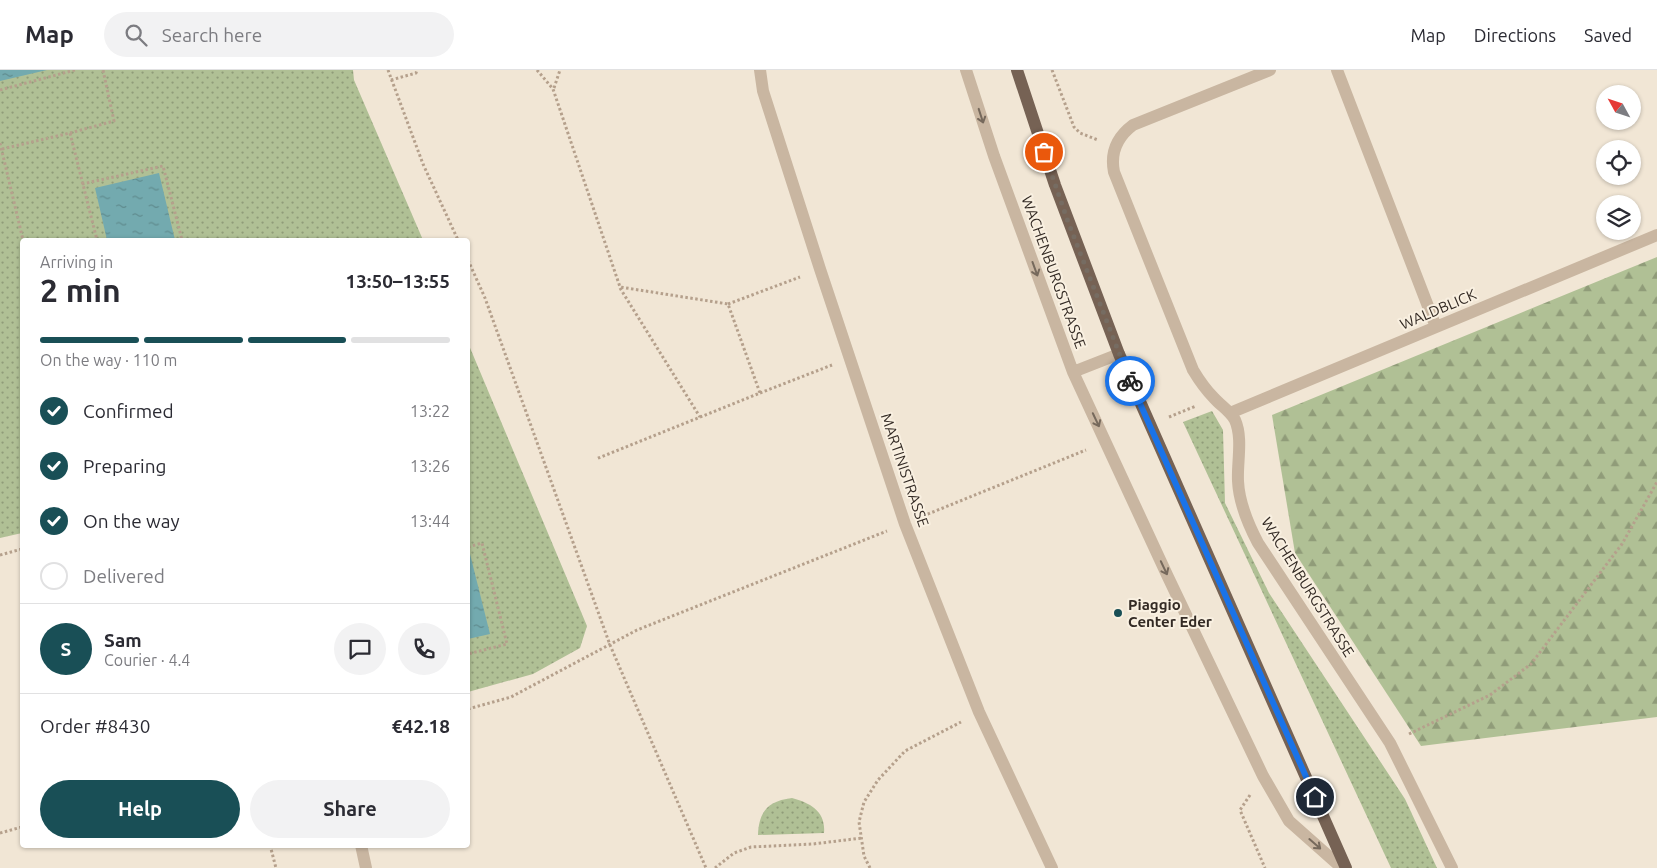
<!DOCTYPE html>
<meta charset="utf-8">
<style>
:root{--surface:#fff;--page:#f2f2f3;--text:#2b2b33;--muted:#7c7c81;--line:#e1e1e2;--accent:#194f56}
body{margin:0;font-family:Ubuntu,sans-serif;background:var(--page);color:var(--text);height:100vh;display:flex;flex-direction:column;font-size:19px;white-space:nowrap}
*{box-sizing:border-box;margin:0}
p{font-size:16px;color:var(--muted)}
.icon{flex:none;width:28px;height:28px;fill:none;stroke:currentColor;stroke-width:2;stroke-linecap:round;stroke-linejoin:round}
.map{position:relative;flex:1;overflow:hidden}
.drawer{position:absolute;left:20px;top:168px;width:450px;height:610px;display:flex;flex-direction:column;background:var(--surface);border-radius:5px;box-shadow:0 1px 4px #0004}
.drawer>*{flex:none}
.needle{width:32px;rotate:310deg}
.buttons{position:absolute;left:1596px;top:15px;display:grid;gap:10px}
.buttons a{display:grid;place-items:center;width:45px;height:45px;border-radius:50%;background:var(--surface);box-shadow:0 1px 4px #0004;font-size:25px}
.pin{position:absolute;display:grid;place-items:center;width:42px;height:42px;color:#fff;margin:-21px;border:2px solid #fff;border-radius:50%;box-shadow:0 1px 5px #0007}
.courier{position:absolute;display:grid;place-items:center;width:50px;height:50px;margin:-25px;border:4px solid #1a73e8;border-radius:50%;background:#fff;color:#222;box-shadow:0 1px 6px #0007}
.headline em{font-style:normal;font-weight:600}
.headline div{display:flex;flex-direction:column-reverse}
.headline{display:flex;align-items:center;justify-content:space-between;height:85px;padding:0 20px}
h1{font-size:32px;font-weight:600;line-height:38px}
.bar{display:grid;grid-template-columns:repeat(4,1fr);gap:8px 5px;align-content:center;height:60px;padding:0 20px}
.bar i{height:6px;border-radius:4px;background:var(--line)}
.bar .on{background:var(--accent)}
.bar p{grid-column:span 4}
.line{display:flex;align-items:center;gap:12px;padding:0 20px;border-top:1px solid var(--line)}
.line div{flex:1}
.round{display:grid;place-items:center;flex:none;width:52px;height:52px;border-radius:26px;background:var(--page)}
ol{padding:0 20px;list-style:none}
li{display:flex;align-items:center;gap:15px;height:55px}
li p{margin-inline-start:auto}
li .icon{padding:5px;border-radius:50%;background:var(--accent);color:#fff;stroke-width:4}
li:last-child{color:var(--muted)}
li i{width:28px;height:28px;border:2px solid var(--line);border-radius:50%}
.primary-button{display:flex;gap:10px;margin-top:auto;padding:10px 20px}
.primary-button a{flex:1;height:58px;border-radius:30px;background:var(--accent);color:#fff;font-size:20px;font-weight:600;line-height:58px;text-align:center}
.primary-button a+a{background:var(--page);color:var(--text)}
header{display:flex;align-items:center;gap:30px;box-sizing:border-box;height:70px;padding:0 25px;background:var(--surface);border-bottom:1px solid var(--line)}
header strong{font-size:24px}
nav{display:flex;gap:28px;margin-inline-start:auto;font-size:18px}
.search{width:350px;height:45px;background:var(--page);display:flex;align-items:center;gap:12px;box-sizing:border-box;padding:0 18px;border-radius:28px;color:var(--muted);font-size:19px}
.map>svg:first-child{display:block}
.grass{fill:url(#grass-dots)}
.forest{fill:url(#forest-firs)}
.water{fill:url(#water-ripples)}
.lines{fill:none;stroke-linecap:round;stroke-linejoin:round}
.path{stroke:#b5a08c;stroke-width:3;stroke-dasharray:2.5 2.5;stroke-linecap:butt}
.minor{stroke:#c9b6a1;stroke-width:12}
.major{stroke:#766254;stroke-width:12}
.oneway{stroke:#76695c}
.done{stroke:#766c62;stroke-width:5;stroke-dasharray:0 9}
.route{stroke:#1a73e8;stroke-width:6}
.poi-dot{fill:#194f56;stroke:#f9f0e1;stroke-width:2}
.labels{text-anchor:middle;dominant-baseline:central;stroke-width:4;stroke-linejoin:round;paint-order:stroke}
.street-label{font-size:15px;fill:#332a24;stroke:#f9f0e1}
.poi-label{font-size:15px;font-weight:bold;fill:#332a24;stroke:#f9f0e1;text-anchor:start}
</style>
<header>
<strong>Map</strong>
<div class="search"><svg class="icon" aria-label="search" viewBox="0 0 24 24"><circle cx="10" cy="10" r="6"/><path d="M15 15l6 6"/></svg>Search here</div>
<nav><a>Map</a><a>Directions</a><a>Saved</a></nav>
</header>
<div class="map">
<svg width="1657" height="798" viewBox="0 0 1657 798">
<defs>
<pattern id="grass-dots" width="8" height="8" patternUnits="userSpaceOnUse" patternTransform="scale(1.25)"><rect width="8" height="8" fill="#b0c095"/><path d="M2 2h.1M6 6h.1" fill="none" stroke="#909c79" stroke-width="1.8" stroke-linecap="round"/></pattern>
<pattern id="forest-firs" width="22" height="20" patternUnits="userSpaceOnUse" patternTransform="scale(1.25)"><rect width="22" height="20" fill="#b0c095"/><path d="M5 1l3.5 6h-7zM16 11l3.5 6h-7z" fill="#909c79"/></pattern>
<pattern id="water-ripples" width="26" height="14" patternUnits="userSpaceOnUse" patternTransform="scale(1.25)"><rect width="26" height="14" fill="#73aaaf"/><path d="M2 4q2-2 4 0t4 0M15 11q2-2 4 0t4 0" fill="none" stroke="#5f8b8e"/></pattern>
</defs>
<rect width="100%" height="100%" fill="#f1e6d5"/>
<path class="grass" d="M 0,0 L 353,0 L 354,10 L 423,170 L 22,170 L 22,463 L 0,468 Z
M 468,273 L 587,556 L 580,578 L 533,604 L 468,622 Z
M 1212,341 L 1223,360 L 1225,433 L 1269,523 L 1405,729 L 1437,798 L 1391,798 L 1183,352 Z
M 792,728 C 811,733 826,742 824,763 L 758,765 C 759,741 768,731 792,728 Z"/>
<path class="forest" d="M 1657,187 L 1657,647 L 1421,676 L 1295,483 L 1272,345 Z"/>
<path class="water" d="M 0,0 L 47,0 L 0,11 Z
M 159,103 L 175,170 L 107,170 L 95,118 Z
M 470,484 L 490,564 L 468,569 L 468,485 Z"/>
<g class="lines">
<path class="path" d="M 388,0 L 423,94 L 458,170
M 537,0 L 553,19 L 620,217 L 728,234 L 760,323 L 596,389
M 1052,0 L 1074,57 L 1080,63 L 1098,70
M 391,10 L 416,3 L 417,0
M 554,18 L 560,0
M 0,20 L 75,0
M 70,63 L 114,51 L 103,0
M 0,73 L 23,170
M 2,79 L 70,63 L 97,170
M 82,114 L 163,96 L 182,170
M 468,190 L 485,228 L 610,575 L 706,798
M 620,218 L 700,347
M 728,234 L 800,207
M 760,323 L 832,295
M 1169,347 L 1196,336
M 923,446 L 1086,380
M 468,477 L 482,473 L 507,574 L 468,584
M 0,485 L 22,479
M 468,639 L 511,627 L 637,560 L 887,461
M 1409,664 L 1490,625 L 1531,594 L 1622,474 L 1657,412
M 1250,725 L 1240,740 L 1265,798
M 0,763 L 22,757
M 270,775 L 276,798
M 715,798 L 734,783 L 751,777 L 813,774 L 862,768
M 870,798 L 864,786 L 859,752 L 864,732 L 878,710 L 905,681 L 961,652"/>
<path class="minor" d="M 760,0 L 763,21 L 820,199 L 905,454 L 979,642 L 1052,798
M 966,0 L 994,86 L 1073,302 L 1168,507 L 1263,706 L 1289,751 L 1342,798
M 1270,0 L 1133,55 C 1117,67 1110,82 1114,102 L 1193,300 C 1199,310 1206,320 1214,328 C 1221,336 1230,341 1235,350 C 1243,368 1237,392 1238,411 C 1239,433 1248,454 1258,473 L 1390,673 L 1452,798
M 1337,0 L 1436,257
M 1073,302 L 1119,284
M 1230,343 L 1657,165
M 361,775 L 366,798"/>
<path class="major" d="M 1017,0 L 1055,115 L 1119,284 L 1346,798"/>
</g>
<defs><path id="oneway-shaft" d="M-6 0H5M1.5-3L5.5 0L1.5 3" fill="none" stroke-width="1.6" stroke-linecap="round" stroke-linejoin="round" transform="scale(1.25)"/></defs>
<g class="oneway">
<use href="#oneway-shaft" transform="translate(981 46) rotate(72)"/>
<use href="#oneway-shaft" transform="translate(1035 199) rotate(70)"/>
<use href="#oneway-shaft" transform="translate(1096 350) rotate(65)"/>
<use href="#oneway-shaft" transform="translate(1164 498) rotate(65)"/>
<use href="#oneway-shaft" transform="translate(1315 774) rotate(41)"/>
</g>
<g class="lines">
<path class="done" d="M 1044,82 L 1067,149 L 1130,311"/>
<path class="route" d="M 1130,311 L 1315,727"/>
</g>
<circle class="poi-dot" cx="1118" cy="543" r="5"/>
<g class="labels">
<g class="street-label">
<text transform="translate(1054 202) rotate(70)">WACHENBURGSTRASSE</text>
<text transform="translate(1438 239) rotate(-23)">WALDBLICK</text>
<text transform="translate(905 400) rotate(71)">MARTINISTRASSE</text>
<text transform="translate(1308 517) rotate(58)">WACHENBURGSTRASSE</text>
</g>
<g class="poi-label">
<text x="1128" y="534">Piaggio<tspan x="1128" dy="17">Center Eder</tspan></text>
</g>
</g>
</svg>
<div class="buttons">
<a><svg class="needle" viewBox="-14 -14 28 28"><path d="M0-13l5 13h-10z" fill="#e53935"/><path d="M0 13l5-13h-10z" fill="#7c7c81"/></svg></a>
<a><svg class="icon" aria-label="locate" viewBox="0 0 24 24"><circle cx="12" cy="12" r="6"/><path d="M12 2v4M12 18v4M2 12h4M18 12h4"/></svg></a>
<a><svg class="icon" aria-label="layers" viewBox="0 0 24 24"><path d="M12 4l9 5-9 5-9-5zM3 14l9 5 9-5"/></svg></a>
</div>
<div class="pin" style="left:1044px;top:82px;background:#ea580c"><svg class="icon" aria-label="bag" viewBox="0 0 24 24"><path d="M5 8h14l-1 12H6zM9 8a3 3 0 0 1 6 0"/></svg></div>
<div class="pin" style="left:1315px;top:727px;background:#1f2937"><svg class="icon" aria-label="home" viewBox="0 0 24 24"><path d="M3 11l9-7 9 7M6 9v11h12V9"/></svg></div>
<div class="courier" style="left:1130px;top:311px"><svg class="icon" aria-label="bike" viewBox="0 0 24 24"><circle cx="6" cy="16" r="4"/><circle cx="18" cy="16" r="4"/><path d="M6 16l4-8h5l3 8M10 8l3 8H6M13 5h3"/></svg></div>
<section class="drawer">
<div class="headline"><div><h1>2 min</h1><p>Arriving in</p></div><em>13:50–13:55</em></div>
<div class="bar"><i class="on"></i><i class="on"></i><i class="on"></i><i></i><p>On the way · 110 m</p></div>
<ol>
<li><svg class="icon" aria-label="check" viewBox="0 0 24 24"><path d="M5 12l5 5 9-10"/></svg>Confirmed<p>13:22</p></li>
<li><svg class="icon" aria-label="check" viewBox="0 0 24 24"><path d="M5 12l5 5 9-10"/></svg>Preparing<p>13:26</p></li>
<li><svg class="icon" aria-label="check" viewBox="0 0 24 24"><path d="M5 12l5 5 9-10"/></svg>On the way<p>13:44</p></li>
<li><i></i>Delivered</li>
</ol>
<div class="line" style="height:90px"><b class="round" style="background:var(--accent);color:#fff">S</b><div><b>Sam</b><p>Courier · 4.4</p></div><a class="round"><svg class="icon" aria-label="chat" viewBox="0 0 24 24"><path d="M4 5h16v11H9l-5 4z"/></svg></a><a class="round"><svg class="icon" aria-label="phone" viewBox="0 0 24 24"><path d="M5 4h4l2 5-3 2q2 4 5 5l2-3 5 2v4C11 20 4 13 5 4z"/></svg></a></div>
<div class="line" style="height:65px"><div>Order #8430</div><b>€42.18</b></div>
<div class="primary-button"><a>Help</a><a>Share</a></div>
</section>
</div>
